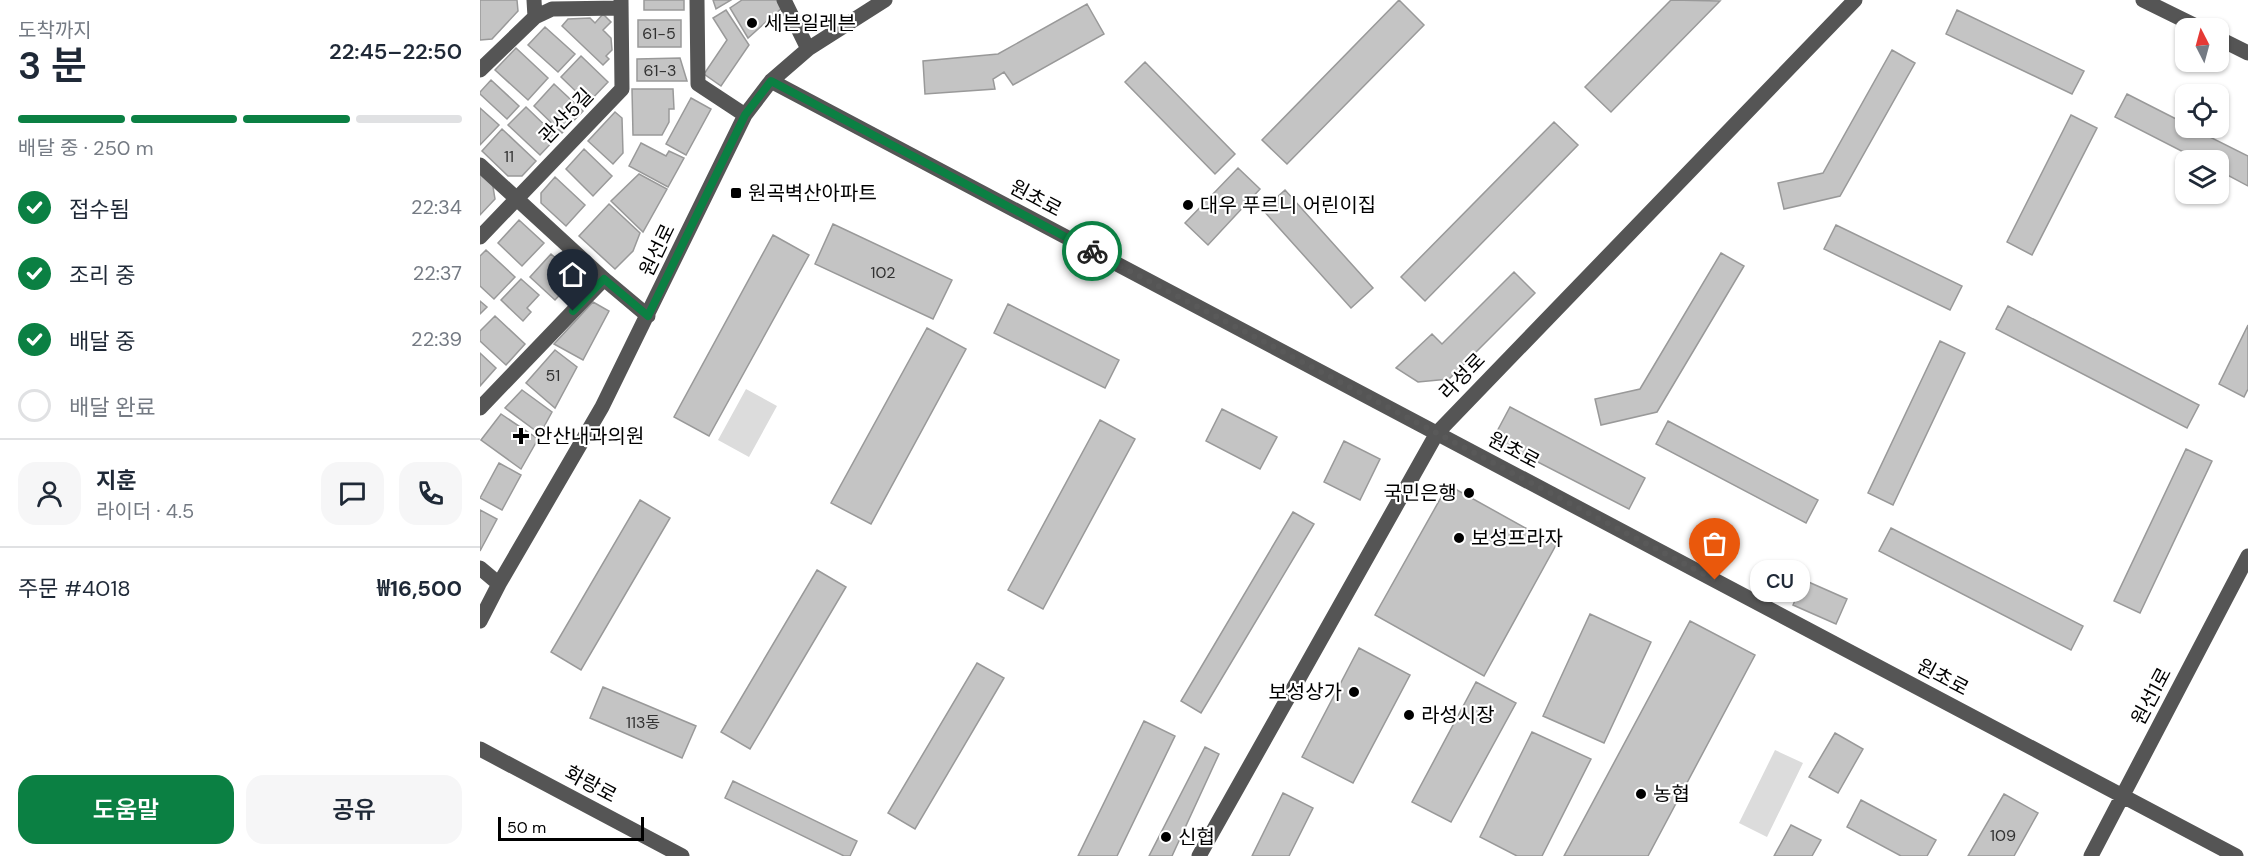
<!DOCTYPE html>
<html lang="ko">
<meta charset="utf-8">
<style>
:root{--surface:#fff;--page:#f6f6f7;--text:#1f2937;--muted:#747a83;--line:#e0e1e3;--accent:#0b8043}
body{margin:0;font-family:"DM Sans","Noto Sans KR",sans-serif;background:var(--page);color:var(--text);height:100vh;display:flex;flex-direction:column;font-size:22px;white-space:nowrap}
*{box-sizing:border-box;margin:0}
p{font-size:20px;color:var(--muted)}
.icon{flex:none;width:33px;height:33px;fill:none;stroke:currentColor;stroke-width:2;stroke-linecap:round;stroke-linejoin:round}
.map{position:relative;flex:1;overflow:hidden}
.details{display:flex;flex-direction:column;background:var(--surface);width:480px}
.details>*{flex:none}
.needle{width:39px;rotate:354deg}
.fabs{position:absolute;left:1695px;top:18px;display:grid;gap:12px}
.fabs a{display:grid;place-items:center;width:54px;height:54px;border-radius:12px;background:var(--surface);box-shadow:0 2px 4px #0004;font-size:30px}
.scale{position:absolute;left:18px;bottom:15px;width:146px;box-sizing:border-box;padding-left:6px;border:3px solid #000;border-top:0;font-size:16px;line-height:21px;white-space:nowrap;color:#000;-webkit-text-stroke:4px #fff;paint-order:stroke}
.pin{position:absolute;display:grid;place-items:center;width:51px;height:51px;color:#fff;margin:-62px -26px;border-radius:50% 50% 50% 0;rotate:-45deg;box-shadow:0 0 6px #0007}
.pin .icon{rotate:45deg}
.courier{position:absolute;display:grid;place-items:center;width:60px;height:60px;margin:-30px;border:4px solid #0b8043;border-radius:50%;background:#fff;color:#222;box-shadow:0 2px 8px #0007}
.bubble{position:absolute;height:42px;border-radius:18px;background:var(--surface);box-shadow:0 2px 4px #0004;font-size:20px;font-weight:600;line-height:42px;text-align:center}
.headline em{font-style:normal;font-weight:600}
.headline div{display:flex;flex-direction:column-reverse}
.headline{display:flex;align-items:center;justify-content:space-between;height:102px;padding:0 18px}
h1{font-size:39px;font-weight:600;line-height:45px}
.bar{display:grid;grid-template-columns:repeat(4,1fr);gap:9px 6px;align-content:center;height:72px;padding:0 18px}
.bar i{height:8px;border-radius:4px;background:var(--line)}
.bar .active{background:var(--accent)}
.bar p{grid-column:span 4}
.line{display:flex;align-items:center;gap:15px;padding:0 18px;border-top:2px solid var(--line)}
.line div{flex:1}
.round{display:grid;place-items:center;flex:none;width:63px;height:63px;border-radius:18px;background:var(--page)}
ol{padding:0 18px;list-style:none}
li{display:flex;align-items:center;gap:18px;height:66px}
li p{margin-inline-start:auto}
li .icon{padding:6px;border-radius:50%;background:var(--accent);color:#fff;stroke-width:4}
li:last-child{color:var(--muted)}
li i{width:33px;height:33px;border:3px solid var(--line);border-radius:50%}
.button{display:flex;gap:12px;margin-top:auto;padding:12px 18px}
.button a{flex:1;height:69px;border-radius:18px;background:var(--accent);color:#fff;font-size:24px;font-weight:600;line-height:69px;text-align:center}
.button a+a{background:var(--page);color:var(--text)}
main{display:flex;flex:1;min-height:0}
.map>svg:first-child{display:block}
.green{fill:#dcdcdc}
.building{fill:#c4c4c4;stroke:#999;stroke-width:1.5}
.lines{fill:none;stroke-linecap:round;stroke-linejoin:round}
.minor{stroke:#555;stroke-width:15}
.done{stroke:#595959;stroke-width:6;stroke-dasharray:0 10.8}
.route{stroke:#0b8043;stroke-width:8}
.poi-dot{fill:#000;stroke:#fff;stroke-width:2}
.labels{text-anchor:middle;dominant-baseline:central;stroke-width:4.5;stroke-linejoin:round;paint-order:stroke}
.number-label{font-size:16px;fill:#313131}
.poi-label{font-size:20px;fill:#000;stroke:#fff;text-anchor:start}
.street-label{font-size:20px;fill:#000;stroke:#fff}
</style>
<main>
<section class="details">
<div class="headline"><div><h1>3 분</h1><p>도착까지</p></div><em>22:45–22:50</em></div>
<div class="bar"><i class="active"></i><i class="active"></i><i class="active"></i><i></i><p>배달 중 · 250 m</p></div>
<ol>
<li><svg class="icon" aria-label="check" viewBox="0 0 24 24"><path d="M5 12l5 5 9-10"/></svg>접수됨<p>22:34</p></li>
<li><svg class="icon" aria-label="check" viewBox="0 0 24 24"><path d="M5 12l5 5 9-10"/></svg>조리 중<p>22:37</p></li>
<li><svg class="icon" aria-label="check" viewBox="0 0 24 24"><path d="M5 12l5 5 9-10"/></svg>배달 중<p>22:39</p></li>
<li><i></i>배달 완료</li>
</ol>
<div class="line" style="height:108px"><a class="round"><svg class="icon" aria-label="person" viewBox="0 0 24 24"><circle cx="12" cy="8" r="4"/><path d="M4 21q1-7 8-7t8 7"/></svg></a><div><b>지훈</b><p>라이더 · 4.5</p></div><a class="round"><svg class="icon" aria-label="chat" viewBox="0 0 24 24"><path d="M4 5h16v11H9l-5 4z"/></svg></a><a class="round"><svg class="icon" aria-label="phone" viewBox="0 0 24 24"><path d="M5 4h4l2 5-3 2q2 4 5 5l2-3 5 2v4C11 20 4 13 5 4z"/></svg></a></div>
<div class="line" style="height:78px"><div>주문 #4018</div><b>₩16,500</b></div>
<div class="button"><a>도움말</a><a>공유</a></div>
</section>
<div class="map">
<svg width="1768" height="856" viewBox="0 0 1768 856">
<rect width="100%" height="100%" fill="#fff"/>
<path class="green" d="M 266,389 L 297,406 L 269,457 L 238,440 Z
M 1295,750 L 1323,763 L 1287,837 L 1259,823 Z"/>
<path class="building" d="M 0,0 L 37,0 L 38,11 L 12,39 L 0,40 Z
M 164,0 L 204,0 L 204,10 L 164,10 Z
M 233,0 L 251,0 L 236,9 Z
M 262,0 L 299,0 L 303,7 L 268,38 L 250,8 Z
M 919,0 L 944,25 L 807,164 L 782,140 Z
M 1191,0 L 1240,1 L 1131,112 L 1105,87 Z
M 607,4 L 624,34 L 533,85 L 524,72 L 513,79 L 515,89 L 445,94 L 443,61 L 518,54 Z
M 246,10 L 269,45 L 241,86 L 224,74 L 247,40 L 233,18 Z
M 1477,10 L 1604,71 L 1592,94 L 1466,34 Z
M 123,14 L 131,22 L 123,30 L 131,38 L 132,50 L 126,56 L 129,59 L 123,65 L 82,26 L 88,19 L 110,18 L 115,23 Z
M 158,20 L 201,20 L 201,47 L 158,47 Z
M 65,27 L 95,54 L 78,72 L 48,45 Z
M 36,48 L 68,78 L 48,100 L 15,70 Z
M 1412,50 L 1435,63 L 1360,196 L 1304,209 L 1298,183 L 1343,173 Z
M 101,56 L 128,82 L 108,103 L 81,77 Z
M 200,58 L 207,81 L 157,81 L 157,59 Z
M 665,62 L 755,154 L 735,174 L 645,82 Z
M 11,80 L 39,106 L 27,119 L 0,94 L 0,92 Z
M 74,84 L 103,111 L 82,133 L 54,106 Z
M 152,89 L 193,89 L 194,109 L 189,109 L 189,122 L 182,135 L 153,135 Z
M 1647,94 L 1706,124 L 1706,128 L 1712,128 L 1768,156 L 1768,186 L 1738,170 L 1738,160 L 1719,160 L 1635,117 Z
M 211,98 L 231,109 L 206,155 L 186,144 Z
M 46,107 L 77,137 L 60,155 L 28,125 Z
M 0,108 L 19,125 L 0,145 Z
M 135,112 L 142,118 L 143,153 L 133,164 L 108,141 Z
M 1591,115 L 1617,128 L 1552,255 L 1527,242 Z
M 1074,122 L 1098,145 L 945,301 L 921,277 Z
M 22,129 L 56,161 L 42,176 L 28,176 L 2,151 Z
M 161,143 L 186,156 L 189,151 L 204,158 L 188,187 L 149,166 Z
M 104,149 L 132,176 L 113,196 L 86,169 Z
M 758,168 L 780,189 L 728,245 L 705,223 Z
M 0,171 L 12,181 L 15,199 L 0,215 Z
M 159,174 L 187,189 L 163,232 L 131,201 Z
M 75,177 L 105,205 L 86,226 L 61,203 L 61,193 Z
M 805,190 L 893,288 L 871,308 L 783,210 Z
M 129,204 L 160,233 L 153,251 L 135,269 L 99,236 Z
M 39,220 L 64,243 L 42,266 L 18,243 Z
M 353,224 L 472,280 L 453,319 L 335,264 Z
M 1356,225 L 1482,286 L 1470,310 L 1344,249 Z
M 293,235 L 329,255 L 229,436 L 194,417 Z
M 6,250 L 35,277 L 14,299 L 0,286 L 0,256 Z
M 1241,253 L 1264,266 L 1177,412 L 1121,425 L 1115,399 L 1160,389 Z
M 71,254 L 91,272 L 93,281 L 75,300 L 50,277 Z
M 1034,272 L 1055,293 L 969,379 L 938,382 L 916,368 L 952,334 L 962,344 Z
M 41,279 L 59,295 L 47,308 L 51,312 L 43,321 L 21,300 Z
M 0,301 L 7,307 L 0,314 Z
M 113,302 L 129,311 L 103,360 L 74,344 Z
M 528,304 L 639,360 L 625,388 L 514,333 Z
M 1528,306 L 1719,405 L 1707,428 L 1516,329 Z
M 15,316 L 45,344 L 26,365 L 0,341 L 0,331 Z
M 1768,325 L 1768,389 L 1764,397 L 1739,384 Z
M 447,328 L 486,349 L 391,524 L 351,503 Z
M 1460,341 L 1485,353 L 1413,505 L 1388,493 Z
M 75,350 L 97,367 L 75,408 L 46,383 Z
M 0,353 L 16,368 L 0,386 Z
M 42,390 L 72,412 L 60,434 L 25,408 Z
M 1030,407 L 1165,478 L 1149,509 L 1013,439 Z
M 742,409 L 797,437 L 780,469 L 726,441 Z
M 21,414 L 58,439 L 41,469 L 1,440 Z
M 620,420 L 655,439 L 563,609 L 528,590 Z
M 1188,421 L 1338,500 L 1326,523 L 1176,444 Z
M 864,441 L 900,459 L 880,500 L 844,482 Z
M 1706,449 L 1732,461 L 1660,613 L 1634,601 Z
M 19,463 L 41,475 L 22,510 L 0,498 Z
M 968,485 L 1076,545 L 1004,676 L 895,615 Z
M 160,500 L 190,518 L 101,670 L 71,652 Z
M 0,510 L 17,519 L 0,551 Z
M 813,512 L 834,524 L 721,713 L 701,701 Z
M 1411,528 L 1603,626 L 1591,650 L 1399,551 Z
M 337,570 L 366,587 L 270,749 L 241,732 Z
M 1324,580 L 1367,599 L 1356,624 L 1313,605 Z
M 1110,614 L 1171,642 L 1124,743 L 1063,716 Z
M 1210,621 L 1275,655 L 1168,856 L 1084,856 Z
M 879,648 L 930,675 L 873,783 L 822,757 Z
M 497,663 L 524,678 L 435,829 L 408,813 Z
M 996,682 L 1036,703 L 971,822 L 932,802 Z
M 123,687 L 216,726 L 202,758 L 110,718 Z
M 664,721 L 695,736 L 637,856 L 598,856 Z
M 1052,732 L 1111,759 L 1062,856 L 1037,856 L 1000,837 Z
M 1355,733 L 1383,749 L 1358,793 L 1329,777 Z
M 725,747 L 739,754 L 692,856 L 669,856 Z
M 253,781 L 377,841 L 370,856 L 364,856 L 245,798 Z
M 803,793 L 833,808 L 809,856 L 772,856 Z
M 1524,794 L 1558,813 L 1534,856 L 1488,856 Z
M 1381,800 L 1456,840 L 1447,856 L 1421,856 L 1367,827 Z
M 1311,825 L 1341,840 L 1332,856 L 1294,856 Z"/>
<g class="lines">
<path class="minor" d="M 217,0 L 218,84 L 265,115
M 304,0 L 328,49
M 1663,0 L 1720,28
M 55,17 L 72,9 L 141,8
M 1738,38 L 1768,53
M 0,70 L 55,17 L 54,0
M 291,81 L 1756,856
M 0,165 L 124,279 L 168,316
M 0,237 L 142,89 L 141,0
M 0,408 L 124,279
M 0,568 L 19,584
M 0,621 L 19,584 L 122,407 L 265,115 L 291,81 L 328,49 L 405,0
M 0,749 L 202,856
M 719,856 L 957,433 L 1375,0
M 1611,856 L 1768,556"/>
</g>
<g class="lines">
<path class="done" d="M 612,251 L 1235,580"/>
<path class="route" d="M 93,311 L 124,279 L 168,316 L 265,115 L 291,81 L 612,251"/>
</g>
<g class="poi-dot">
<circle cx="272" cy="23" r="6"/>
<rect x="250" y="187" width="12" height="12" rx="3"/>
<circle cx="708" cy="205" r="6"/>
<path d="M38 427h6v6h6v6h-6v6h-6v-6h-6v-6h6z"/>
<circle cx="989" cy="493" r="6"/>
<circle cx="979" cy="538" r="6"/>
<circle cx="874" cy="692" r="6"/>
<circle cx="929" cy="715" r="6"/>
<circle cx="1161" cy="794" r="6"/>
<circle cx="686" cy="837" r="6"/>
</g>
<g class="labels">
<g class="number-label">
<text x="179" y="33">61-5</text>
<text x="180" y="70">61-3</text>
<text x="29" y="156">11</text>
<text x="403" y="272">102</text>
<text x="73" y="375">51</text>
<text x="163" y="722">113동</text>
<text x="1523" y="835">109</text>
</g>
<g class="poi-label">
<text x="284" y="23">세븐일레븐</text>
<text x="268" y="193">원곡벽산아파트</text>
<text x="720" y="205">대우 푸르니 어린이집</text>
<text x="54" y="436">안산내과의원</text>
<text x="977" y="493" text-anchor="end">국민은행</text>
<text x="991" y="538">보성프라자</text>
<text x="862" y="692" text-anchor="end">보성상가</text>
<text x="941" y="715">라성시장</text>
<text x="1173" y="794">농협</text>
<text x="698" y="837">신협</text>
</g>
<g class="street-label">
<text transform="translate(86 116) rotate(-46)">관산5길</text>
<text transform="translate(556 198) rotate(28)">원초로</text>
<text transform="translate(177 250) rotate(-64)">원선로</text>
<text transform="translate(982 376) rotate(-46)">라성로</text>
<text transform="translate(1034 450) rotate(28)">원초로</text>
<text transform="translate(1463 677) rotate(28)">원초로</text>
<text transform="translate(1671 696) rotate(-62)">원선1로</text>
<text transform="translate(111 784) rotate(28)">화랑로</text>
</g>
</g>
</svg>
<div class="fabs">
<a><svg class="needle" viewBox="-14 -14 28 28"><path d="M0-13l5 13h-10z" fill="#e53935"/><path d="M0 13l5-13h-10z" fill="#747a83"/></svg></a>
<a><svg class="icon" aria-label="locate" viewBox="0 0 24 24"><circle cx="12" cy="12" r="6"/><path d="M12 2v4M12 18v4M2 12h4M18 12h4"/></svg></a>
<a><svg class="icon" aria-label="layers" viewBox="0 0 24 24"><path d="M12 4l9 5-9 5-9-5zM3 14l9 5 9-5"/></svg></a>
</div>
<div class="scale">50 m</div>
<div class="pin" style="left:1235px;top:580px;background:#ea580c"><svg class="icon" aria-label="bag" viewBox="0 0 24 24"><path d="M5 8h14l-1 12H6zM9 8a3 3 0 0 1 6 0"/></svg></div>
<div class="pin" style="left:93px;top:311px;background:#1f2937"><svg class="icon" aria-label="home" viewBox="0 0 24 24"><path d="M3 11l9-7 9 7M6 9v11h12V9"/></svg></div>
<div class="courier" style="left:612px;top:251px"><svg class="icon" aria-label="bike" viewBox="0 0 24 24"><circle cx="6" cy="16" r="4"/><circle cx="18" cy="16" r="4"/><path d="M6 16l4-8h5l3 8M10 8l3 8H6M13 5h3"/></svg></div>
<div class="bubble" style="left:1270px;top:560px;width:60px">CU</div>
</div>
</main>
